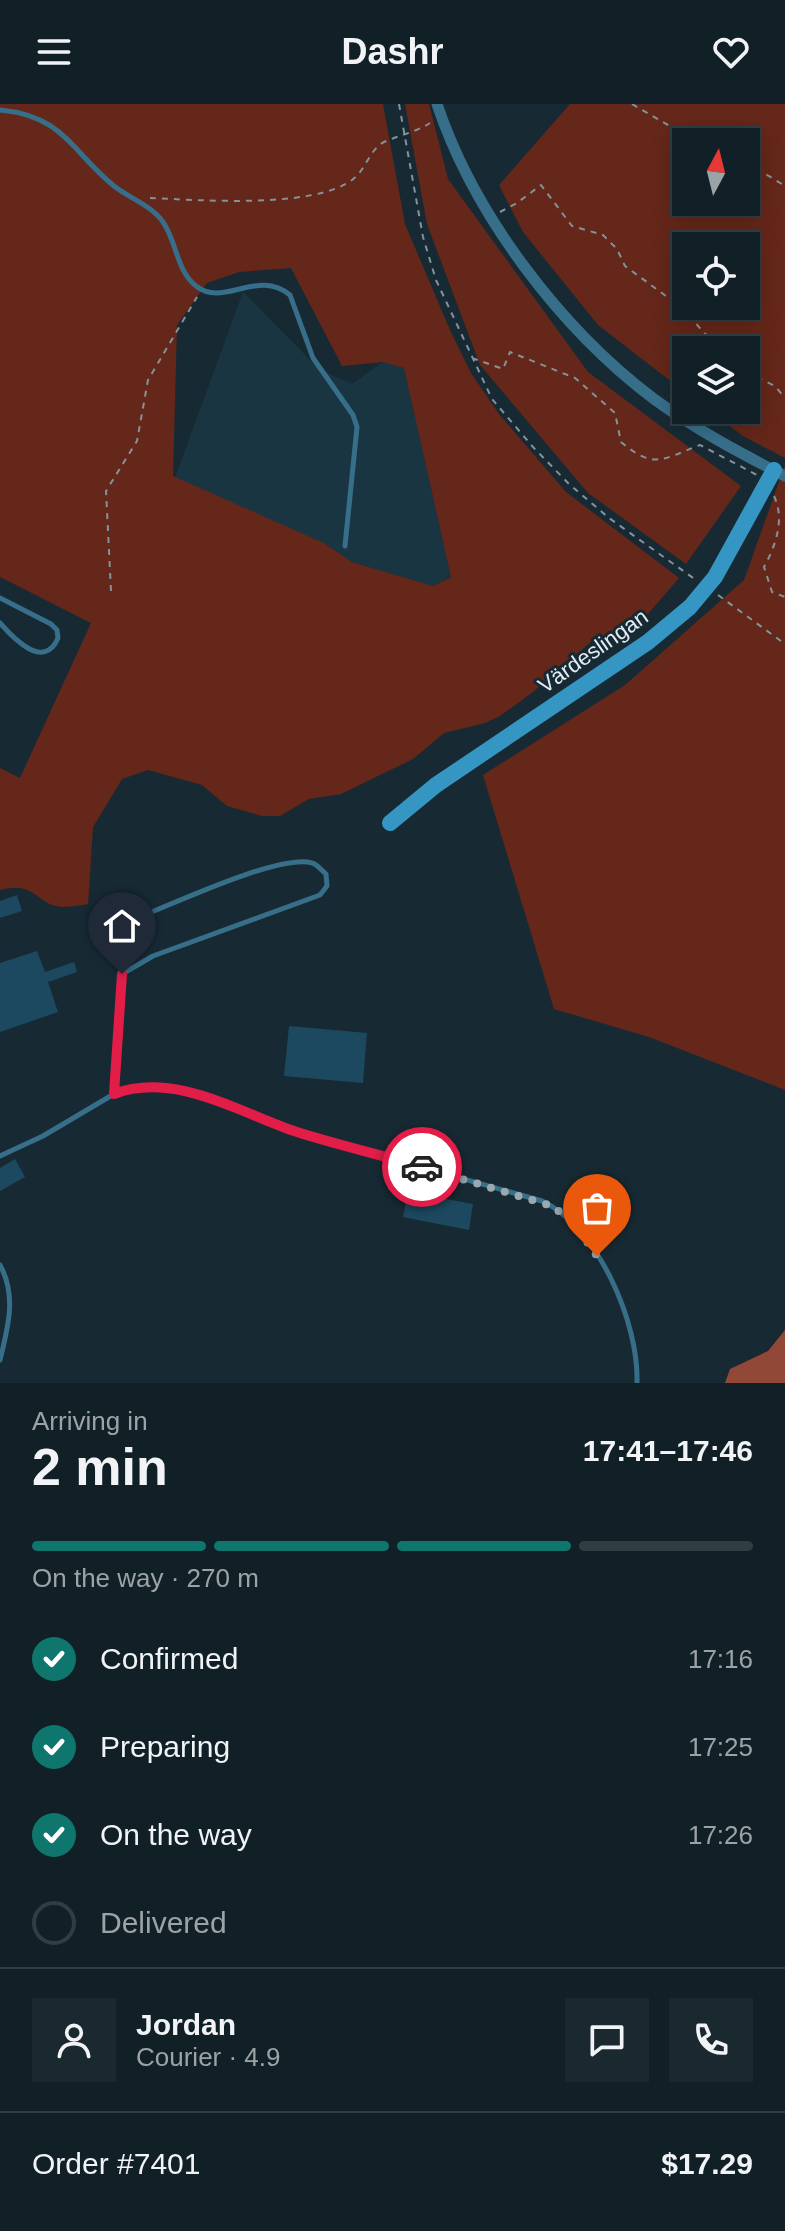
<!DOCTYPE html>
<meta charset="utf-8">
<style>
:root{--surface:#112027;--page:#1a282f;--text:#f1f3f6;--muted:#9ca3a7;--line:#303e44;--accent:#0f766e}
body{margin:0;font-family:Arial,sans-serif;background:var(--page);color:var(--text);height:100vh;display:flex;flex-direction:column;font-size:30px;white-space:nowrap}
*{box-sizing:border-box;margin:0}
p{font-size:26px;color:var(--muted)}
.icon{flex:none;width:44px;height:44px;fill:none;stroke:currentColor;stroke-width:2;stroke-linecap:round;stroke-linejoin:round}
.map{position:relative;height:1279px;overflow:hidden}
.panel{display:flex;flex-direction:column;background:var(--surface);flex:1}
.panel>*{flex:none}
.needle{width:52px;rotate:7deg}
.buttons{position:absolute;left:672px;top:24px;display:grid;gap:16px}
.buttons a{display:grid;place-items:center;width:88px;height:88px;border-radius:0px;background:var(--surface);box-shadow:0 4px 20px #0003,0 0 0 2px var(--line);font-size:40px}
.pin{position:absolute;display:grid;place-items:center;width:68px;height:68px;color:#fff;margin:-82px -34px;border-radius:50% 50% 50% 0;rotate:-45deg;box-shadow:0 0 8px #0007}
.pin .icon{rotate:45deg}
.courier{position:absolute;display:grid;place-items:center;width:80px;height:80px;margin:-40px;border:6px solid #e11d48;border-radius:50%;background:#fff;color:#222;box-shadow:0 2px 10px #0007}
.overview em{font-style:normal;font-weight:700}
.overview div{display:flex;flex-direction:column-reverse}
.overview{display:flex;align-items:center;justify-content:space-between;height:136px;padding:0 32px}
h1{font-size:52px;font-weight:700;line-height:60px}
.bar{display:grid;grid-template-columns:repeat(4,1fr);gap:12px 8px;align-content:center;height:96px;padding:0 32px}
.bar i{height:10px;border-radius:6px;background:var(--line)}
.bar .active{background:var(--accent)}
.bar p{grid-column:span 4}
.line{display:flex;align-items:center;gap:20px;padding:0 32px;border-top:2px solid var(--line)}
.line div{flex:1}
.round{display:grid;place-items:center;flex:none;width:84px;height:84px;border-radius:0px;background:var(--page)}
ol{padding:0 32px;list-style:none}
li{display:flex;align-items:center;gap:24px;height:88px}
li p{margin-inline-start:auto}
li .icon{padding:8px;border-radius:50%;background:var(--accent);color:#fff;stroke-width:4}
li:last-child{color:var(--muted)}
li i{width:44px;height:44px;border:4px solid var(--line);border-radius:50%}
header{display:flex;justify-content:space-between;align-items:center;height:104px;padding:0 32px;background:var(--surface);font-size:36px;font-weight:700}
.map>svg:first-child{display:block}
.built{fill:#1a3542}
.green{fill:#652719;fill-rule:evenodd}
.water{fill:#914836}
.building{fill:#1c4960}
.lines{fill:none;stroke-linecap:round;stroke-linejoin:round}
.path{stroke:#84939b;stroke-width:2;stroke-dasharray:6 6;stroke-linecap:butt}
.lane{stroke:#376f8b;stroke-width:5}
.street{stroke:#376f8b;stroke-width:11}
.secondary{stroke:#3596c4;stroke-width:16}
.done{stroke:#9aa8b0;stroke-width:8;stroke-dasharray:0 14.4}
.route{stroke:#e11d48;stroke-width:10}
.labels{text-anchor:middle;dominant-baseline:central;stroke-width:6;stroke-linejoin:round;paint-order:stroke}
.street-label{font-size:22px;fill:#e1ecf3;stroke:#172a34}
</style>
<header><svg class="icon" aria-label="menu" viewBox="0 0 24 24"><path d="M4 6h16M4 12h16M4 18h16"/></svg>Dashr<svg class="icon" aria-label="heart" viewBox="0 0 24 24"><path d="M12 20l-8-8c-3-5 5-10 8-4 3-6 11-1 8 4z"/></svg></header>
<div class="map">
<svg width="785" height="1279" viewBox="0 0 785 1279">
<rect width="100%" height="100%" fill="#172a34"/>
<path class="built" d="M 243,188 L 319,265 L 352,280 L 383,258 L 404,264 L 451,472 L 433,482 L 352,458 L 324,439 L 175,374 Z"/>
<path class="green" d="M 0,0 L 383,0 L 405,120 L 450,226 L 471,269 L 499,310 L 566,388 L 679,474 L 635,525 L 592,537 L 533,588 L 500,612 L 485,619 L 444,629 L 413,655 L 341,690 L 309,695 L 280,712 L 262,712 L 227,702 L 202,681 L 148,666 L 122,675 L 93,723 L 88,800 C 80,801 70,803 62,803 C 37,801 35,776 0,786 L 0,664 L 20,674 L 91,519 L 0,473 ZM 291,164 L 342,262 L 383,258 L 404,264 L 451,473 L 433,482 L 352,458 L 324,439 L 173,372 L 177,221 L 207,179 L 239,168 Z
M 405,0 L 429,0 L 448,75 L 588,268 L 741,382 L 686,460 L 588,389 L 480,261 L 427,120 Z
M 570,0 L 785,0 L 785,354 L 743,332 L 708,306 L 746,306 L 746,246 L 686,246 L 686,289 L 598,221 L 523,128 L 499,81 ZM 746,38 L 746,98 L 686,98 L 686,38 ZM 746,142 L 746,202 L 686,202 L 686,142 Z
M 785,361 L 785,986 L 649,933 L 554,905 L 483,671 L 625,581 L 744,476 Z"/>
<path class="water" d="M 785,1226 L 785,1279 L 725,1279 L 730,1265 L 768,1247 Z"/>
<path class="building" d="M 17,791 L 22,807 L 0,814 L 0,797 Z
M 37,847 L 45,868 L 74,858 L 77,868 L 48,878 L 58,908 L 0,928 L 0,859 Z
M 289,922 L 367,929 L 363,979 L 284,972 Z
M 15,1055 L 25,1073 L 0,1087 L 0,1064 Z
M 408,1088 L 473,1100 L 469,1126 L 403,1113 Z"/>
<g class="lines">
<path class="path" d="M 399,0 L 423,133 L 436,176 L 492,295 L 533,343 L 569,380 L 609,414 L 696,476
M 632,0 L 697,38
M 746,58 L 785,82
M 150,94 C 200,96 312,105 352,76 C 366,66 369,46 384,38 C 400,31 416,28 430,19
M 500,108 L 517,99 L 541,81 L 572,122 L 603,131 L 617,145 L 625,162 L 685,206 L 703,228 L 725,246
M 472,254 L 503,265 L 510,248 L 575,274 L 615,309 L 621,338 C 654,366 663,355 700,341 L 757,371
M 746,268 L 775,282 L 785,294
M 774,392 C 785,415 776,441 764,463 L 772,488 L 785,493
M 111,487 L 106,387 L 137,337 L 148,276 L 197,193
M 718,491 L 785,540"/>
<path class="lane" d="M 0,6 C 64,12 71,47 114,82 C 129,94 151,101 163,118 C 177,138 176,166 196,182 C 223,204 258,164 290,191 L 313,254 L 353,311 L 357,323 L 345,442
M 0,494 L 51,520 L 57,526 L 58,534 C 44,567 13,534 0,519
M 114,990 C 117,947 115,843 142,812 C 175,799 282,749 312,759 C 317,760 322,767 326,770 L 327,782 L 320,791 L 153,852 L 122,870
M 0,1052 L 43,1032 L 114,990 L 127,985 L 147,983 L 188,988 L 300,1029 L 542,1097 C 598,1123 639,1219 637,1279
M 0,1161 C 17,1192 8,1223 0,1256"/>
<path class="street" d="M 437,0 C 474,111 561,225 654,295 C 695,325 740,349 785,372"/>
<path class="secondary" d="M 390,719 L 436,681 L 648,538 L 690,503 L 715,473 L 774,366"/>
</g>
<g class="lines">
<path class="done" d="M 422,1063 L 552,1102 L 573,1118 L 597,1152"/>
<path class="route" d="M 122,870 L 114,990 C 175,967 240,1009 297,1028 C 338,1041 381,1051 422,1063"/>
</g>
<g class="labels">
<g class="street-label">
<text transform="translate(593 547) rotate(-35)">Värdeslingan</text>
</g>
</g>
</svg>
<div class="buttons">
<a><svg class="needle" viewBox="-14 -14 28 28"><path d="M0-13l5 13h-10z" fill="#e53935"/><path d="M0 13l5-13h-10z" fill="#9ca3a7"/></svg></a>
<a><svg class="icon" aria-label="locate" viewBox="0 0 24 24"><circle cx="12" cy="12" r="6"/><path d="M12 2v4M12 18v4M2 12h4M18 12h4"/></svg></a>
<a><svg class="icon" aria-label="layers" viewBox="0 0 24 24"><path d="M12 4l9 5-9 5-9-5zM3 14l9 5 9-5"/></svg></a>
</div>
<div class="pin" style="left:597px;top:1152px;background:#ea580c"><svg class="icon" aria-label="bag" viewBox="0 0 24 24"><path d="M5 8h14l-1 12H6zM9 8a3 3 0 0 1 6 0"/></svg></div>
<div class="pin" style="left:122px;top:870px;background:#1f2937"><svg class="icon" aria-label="home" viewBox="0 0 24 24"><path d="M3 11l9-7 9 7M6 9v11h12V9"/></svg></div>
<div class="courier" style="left:422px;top:1063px"><svg class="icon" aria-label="car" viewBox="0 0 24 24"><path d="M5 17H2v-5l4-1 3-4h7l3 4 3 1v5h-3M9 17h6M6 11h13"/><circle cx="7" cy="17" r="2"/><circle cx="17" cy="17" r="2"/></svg></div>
</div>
<section class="panel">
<div class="overview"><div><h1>2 min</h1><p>Arriving in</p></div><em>17:41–17:46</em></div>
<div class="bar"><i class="active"></i><i class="active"></i><i class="active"></i><i></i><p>On the way · 270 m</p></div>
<ol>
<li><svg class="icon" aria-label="check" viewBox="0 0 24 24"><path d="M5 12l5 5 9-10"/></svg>Confirmed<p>17:16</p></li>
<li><svg class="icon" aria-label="check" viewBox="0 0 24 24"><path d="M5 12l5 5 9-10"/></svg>Preparing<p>17:25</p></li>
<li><svg class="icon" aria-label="check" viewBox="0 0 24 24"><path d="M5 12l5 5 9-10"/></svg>On the way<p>17:26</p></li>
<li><i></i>Delivered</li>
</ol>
<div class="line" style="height:144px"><a class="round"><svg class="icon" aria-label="person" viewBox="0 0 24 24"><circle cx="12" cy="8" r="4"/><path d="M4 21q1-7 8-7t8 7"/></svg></a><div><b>Jordan</b><p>Courier · 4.9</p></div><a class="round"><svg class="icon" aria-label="chat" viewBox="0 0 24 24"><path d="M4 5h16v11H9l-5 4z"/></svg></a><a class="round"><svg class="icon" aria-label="phone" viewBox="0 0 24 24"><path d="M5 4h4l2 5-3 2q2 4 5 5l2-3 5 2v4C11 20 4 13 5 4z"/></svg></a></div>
<div class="line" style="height:104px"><div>Order #7401</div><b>$17.29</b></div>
</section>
